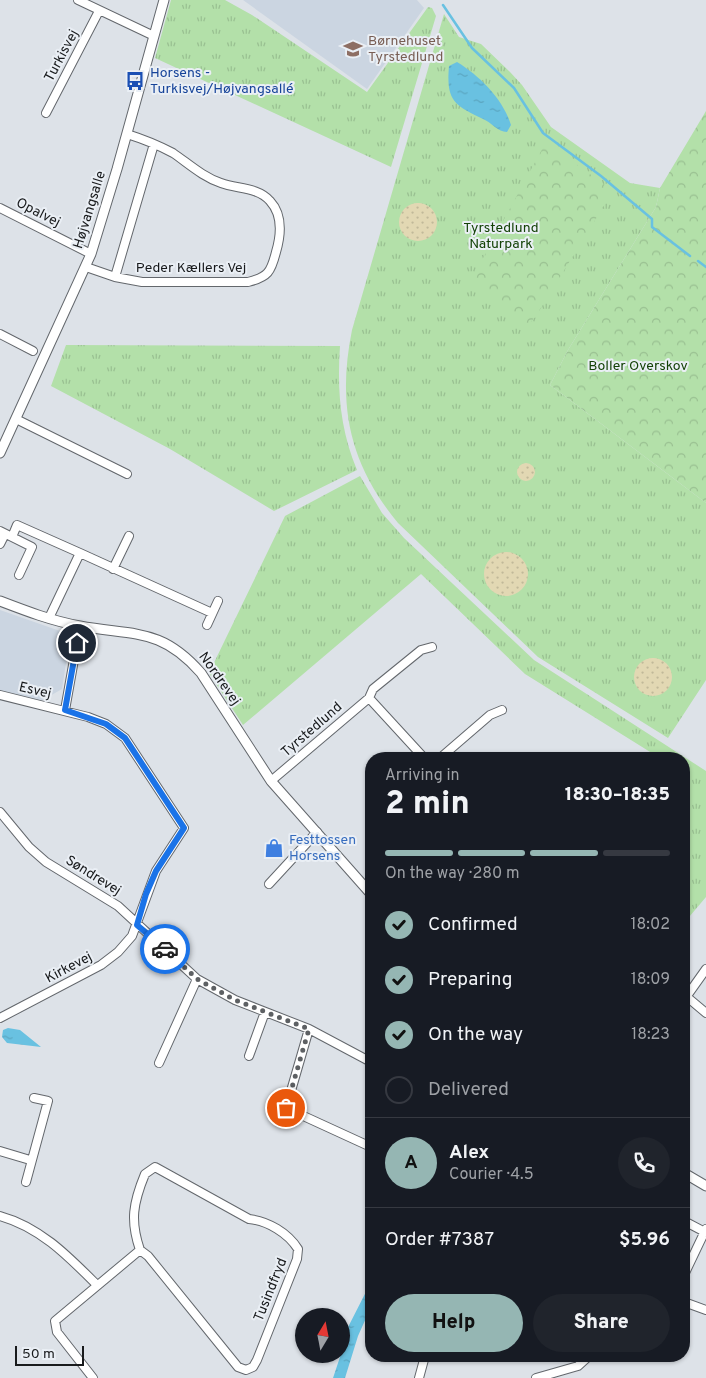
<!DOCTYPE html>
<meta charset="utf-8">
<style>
:root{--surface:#171b24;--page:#20242c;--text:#f1f3f6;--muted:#9ea1a6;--line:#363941;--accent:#95b6b3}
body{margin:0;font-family:Overpass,sans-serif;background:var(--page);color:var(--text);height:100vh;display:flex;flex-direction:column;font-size:19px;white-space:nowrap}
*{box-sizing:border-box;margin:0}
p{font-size:16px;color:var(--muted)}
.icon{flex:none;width:28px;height:28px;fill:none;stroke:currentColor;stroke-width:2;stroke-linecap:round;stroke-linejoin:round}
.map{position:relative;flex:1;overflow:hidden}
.panel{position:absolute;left:365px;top:752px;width:325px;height:610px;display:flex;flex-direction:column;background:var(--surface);border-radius:20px;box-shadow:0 1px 4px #0004}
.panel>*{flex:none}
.needle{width:32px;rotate:10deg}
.controls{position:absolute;left:295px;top:1308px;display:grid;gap:10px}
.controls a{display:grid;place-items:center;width:55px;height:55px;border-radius:50%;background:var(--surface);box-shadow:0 1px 4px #0004;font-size:25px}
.scale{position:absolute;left:15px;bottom:12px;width:69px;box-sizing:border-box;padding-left:5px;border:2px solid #181a1c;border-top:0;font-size:14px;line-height:18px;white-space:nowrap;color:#181a1c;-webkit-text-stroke:4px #eaeff5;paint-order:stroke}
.pin{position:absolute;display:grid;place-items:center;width:42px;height:42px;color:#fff;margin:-21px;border:2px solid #fff;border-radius:50%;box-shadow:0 1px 5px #0007}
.courier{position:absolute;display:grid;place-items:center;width:50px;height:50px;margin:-25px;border:4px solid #1a73e8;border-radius:50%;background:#fff;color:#222;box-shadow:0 1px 6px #0007}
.overview em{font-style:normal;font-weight:800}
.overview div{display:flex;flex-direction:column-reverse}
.overview{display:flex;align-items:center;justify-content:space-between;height:85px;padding:0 20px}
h1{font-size:32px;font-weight:800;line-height:38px}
.bar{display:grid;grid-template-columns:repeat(4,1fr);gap:8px 5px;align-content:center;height:60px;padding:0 20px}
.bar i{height:6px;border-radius:4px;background:var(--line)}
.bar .on{background:var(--accent)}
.bar p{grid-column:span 4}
.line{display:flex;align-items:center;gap:12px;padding:0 20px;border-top:1px solid var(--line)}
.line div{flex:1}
.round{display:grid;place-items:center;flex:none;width:52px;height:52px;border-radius:26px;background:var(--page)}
ol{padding:0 20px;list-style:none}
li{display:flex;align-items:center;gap:15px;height:55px}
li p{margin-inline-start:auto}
li .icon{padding:5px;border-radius:50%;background:var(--accent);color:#111;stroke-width:4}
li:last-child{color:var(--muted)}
li i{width:28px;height:28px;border:2px solid var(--line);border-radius:50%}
.primary-button{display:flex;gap:10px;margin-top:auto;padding:10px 20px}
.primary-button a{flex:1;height:58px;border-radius:30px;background:var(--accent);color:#111;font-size:20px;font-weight:800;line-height:58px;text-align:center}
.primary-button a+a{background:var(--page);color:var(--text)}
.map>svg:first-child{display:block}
.built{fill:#cbd5e1}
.grass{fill:url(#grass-tufts)}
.forest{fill:url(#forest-crowns)}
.sand{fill:url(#sand-dots)}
.water{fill:url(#water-ripples)}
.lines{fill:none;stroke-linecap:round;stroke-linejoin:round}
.stream{stroke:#69c1e1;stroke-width:2.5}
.minor-casing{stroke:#63676c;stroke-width:10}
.tertiary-casing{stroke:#63676c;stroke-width:11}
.minor{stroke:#fff;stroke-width:8}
.tertiary{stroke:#fff;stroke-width:9}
.done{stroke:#5d6063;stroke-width:5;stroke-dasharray:0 9}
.route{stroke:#1a73e8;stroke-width:6}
.labels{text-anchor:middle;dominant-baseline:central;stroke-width:4;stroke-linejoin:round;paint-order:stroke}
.education-label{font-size:14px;fill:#785e54;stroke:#eaeff5;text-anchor:start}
.street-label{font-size:14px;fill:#181a1c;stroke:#eaeff5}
.transit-label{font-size:14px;fill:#164399;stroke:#eaeff5;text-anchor:start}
.park-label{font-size:14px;fill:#134206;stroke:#eaeff5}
.shop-label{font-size:14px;fill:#366cbe;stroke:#eaeff5;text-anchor:start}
</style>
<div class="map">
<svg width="706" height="1378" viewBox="0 0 706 1378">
<defs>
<pattern id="grass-tufts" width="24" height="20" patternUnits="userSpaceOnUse" patternTransform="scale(1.25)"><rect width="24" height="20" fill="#b3e0a9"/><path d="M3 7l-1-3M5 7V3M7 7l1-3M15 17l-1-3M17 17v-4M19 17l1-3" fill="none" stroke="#99c091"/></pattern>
<pattern id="forest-crowns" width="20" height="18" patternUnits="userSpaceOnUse" patternTransform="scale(1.25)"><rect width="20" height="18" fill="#b3e0a9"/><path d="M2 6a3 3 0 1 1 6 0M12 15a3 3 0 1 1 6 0" fill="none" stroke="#99c091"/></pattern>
<pattern id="sand-dots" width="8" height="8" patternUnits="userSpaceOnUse" patternTransform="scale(1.25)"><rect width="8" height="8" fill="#e2d8b3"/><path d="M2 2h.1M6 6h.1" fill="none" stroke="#c1b999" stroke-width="1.8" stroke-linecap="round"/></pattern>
<pattern id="water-ripples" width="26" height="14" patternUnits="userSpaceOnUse" patternTransform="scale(1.25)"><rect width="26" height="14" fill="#69c1e1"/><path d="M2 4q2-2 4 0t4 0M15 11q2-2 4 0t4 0" fill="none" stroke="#5aa5c0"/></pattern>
</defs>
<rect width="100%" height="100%" fill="#dde2e8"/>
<path class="built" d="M 243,0 L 417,0 L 424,8 L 367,89 Z
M 0,610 L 60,631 L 69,644 L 62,689 L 41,701 L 0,691 Z"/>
<path class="grass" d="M 171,0 L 225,0 L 252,15 L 367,92 L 428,7 L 432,8 L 436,16 L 391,167 L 155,58 Z
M 444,14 L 459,37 L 481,44 L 510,72 L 522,85 L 551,127 L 630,183 L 660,188 L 656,207 L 568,350 L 550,385 L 706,503 L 706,680 L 668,738 L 538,657 L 398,523 C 349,464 337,404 352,330 Z
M 66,345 L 340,346 C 337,390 340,429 357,470 L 274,511 L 170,449 L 51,386 Z
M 360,476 L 382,513 L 404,538 L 534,660 L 706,771 L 706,897 L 684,923 L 684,759 L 653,759 L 655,755 L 525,674 L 421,574 L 243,725 L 209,673 L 285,516 Z"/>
<path class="forest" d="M 706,111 L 706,503 L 550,385 L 568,350 L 656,207 L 660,188 Z
M 546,142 L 613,191 L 536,316 L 527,326 C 507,313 491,295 475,277 L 476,271 Z"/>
<path class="sand" d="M399 222a19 19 0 1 1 38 0a19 19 0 1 1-38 0Z
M517 472a9 9 0 1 1 18 0a9 9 0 1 1-18 0Z
M484 574a22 22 0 1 1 44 0a22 22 0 1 1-44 0Z
M634 677a19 19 0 1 1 38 0a19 19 0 1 1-38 0Z"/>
<path class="water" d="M 457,62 C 480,76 503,99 511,125 L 507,132 C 498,132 491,122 483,119 C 454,105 446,101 449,66 Z
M 8,1028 L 20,1030 L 41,1047 L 7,1043 L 2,1037 L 3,1030 Z
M 371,1282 L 371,1307 L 358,1336 L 345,1378 L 333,1378 L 340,1357 L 343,1337 Z"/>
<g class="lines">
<path class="stream" d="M 443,5 L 472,48 L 514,88 L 543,133 L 601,176 L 652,219 L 652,227 L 690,256
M 698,261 L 706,267"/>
<g class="minor-casing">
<path id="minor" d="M 78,0 L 154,36
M 46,113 L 99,11
M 0,208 L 91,254
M 86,267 L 115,277 L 142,282 L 248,282 C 268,277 271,272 276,252 C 281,235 283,215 270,201 C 258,187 237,189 221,183 C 203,177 189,164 173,153 C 158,145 143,139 127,134
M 115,277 L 154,144
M 0,334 L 33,351
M 16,419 L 127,474
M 0,531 L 32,547 L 19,575
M 12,537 L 17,525 L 80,553 L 49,618
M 0,544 L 5,534
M 80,553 L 212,613
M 113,569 L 129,536
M 207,625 L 218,601
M 0,695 L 88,717 L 106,724 L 125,738 L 184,828 L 156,871 L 132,936 L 118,952 L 101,965 L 0,1018
M 369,698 L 373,689 L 421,650 L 432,647
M 65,710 L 80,626
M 439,759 L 490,715 L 502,710
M 271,781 L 369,698 L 425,759
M 0,812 L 29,847 L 46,862 L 118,906 L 197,979 L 235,1000 L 309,1029 L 371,1062
M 269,884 L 317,832
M 687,997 L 706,1013
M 684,1000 L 706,969
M 309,1029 L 286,1108 L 371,1147
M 249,1056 L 265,1012
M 159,1063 L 197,979
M 0,1151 L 30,1160
M 26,1182 L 48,1101 L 34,1098
M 0,1216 C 40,1227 68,1256 97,1285
M 684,1221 L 705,1232
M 684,1275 L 706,1229
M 684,1302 L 706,1310
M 93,1378 L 57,1332 L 55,1321 L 140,1250 L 148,1256 L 238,1367 L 246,1370 L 253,1367 L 257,1360 L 297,1259 L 298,1249 C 288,1233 268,1221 249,1219 L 155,1167 L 145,1174 C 133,1203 130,1221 140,1250
M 419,1378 L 425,1356
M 536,1378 L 578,1366 L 589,1356"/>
</g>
<g class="tertiary-casing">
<path id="tertiary" d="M 0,453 L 91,254 L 117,169 L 164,0
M 0,601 C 26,611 52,621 80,626 C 133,636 161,627 201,673 L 271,781 L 371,894
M 684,1173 L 706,1186"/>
</g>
<use href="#minor" class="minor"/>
<use href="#tertiary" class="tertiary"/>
</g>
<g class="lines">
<path class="done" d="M 165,949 L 197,979 L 235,1000 L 309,1029 L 286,1108"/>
<path class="route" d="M 77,643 L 65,710 L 106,724 L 125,738 L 184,828 L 156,871 L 146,894 L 137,925 L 165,949"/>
</g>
<defs>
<g id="school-bare" transform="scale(1.5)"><path d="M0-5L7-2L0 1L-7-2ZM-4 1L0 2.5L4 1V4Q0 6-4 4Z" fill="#8d6e63" stroke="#eaeff5" stroke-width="2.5" paint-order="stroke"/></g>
<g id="bus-bare" transform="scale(1.5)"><path d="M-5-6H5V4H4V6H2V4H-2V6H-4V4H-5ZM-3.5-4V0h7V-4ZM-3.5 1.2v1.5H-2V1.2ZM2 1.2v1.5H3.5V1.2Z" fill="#1a4fb4" stroke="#eaeff5" stroke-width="2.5" paint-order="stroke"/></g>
<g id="shop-bare" transform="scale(1.5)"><path d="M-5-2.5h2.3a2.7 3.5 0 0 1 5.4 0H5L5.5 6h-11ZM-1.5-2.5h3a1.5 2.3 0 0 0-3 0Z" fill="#3f7fe0" stroke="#eaeff5" stroke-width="2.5" paint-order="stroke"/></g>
</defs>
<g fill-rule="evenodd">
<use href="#school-bare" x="353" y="49"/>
<use href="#bus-bare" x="135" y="81"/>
<use href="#shop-bare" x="274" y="848"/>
</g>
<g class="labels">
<g class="education-label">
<text x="368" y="41">Børnehuset<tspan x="368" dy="16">Tyrstedlund</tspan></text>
</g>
<g class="street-label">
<text transform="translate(62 56) rotate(-62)">Turkisvej</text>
<text transform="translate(90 210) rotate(-73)">Højvangsalle</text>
<text transform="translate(38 213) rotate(27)">Opalvej</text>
<text x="191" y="268">Peder Kællers Vej</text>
<text transform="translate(219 679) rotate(55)">Nordrevej</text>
<text transform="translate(35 691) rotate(13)">Esvej</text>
<text transform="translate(312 730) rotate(-41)">Tyrstedlund</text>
<text transform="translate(93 876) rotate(32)">Søndrevej</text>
<text transform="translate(69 968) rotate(-28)">Kirkevej</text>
<text transform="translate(271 1290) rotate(-68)">Tusindfryd</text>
</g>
<g class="transit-label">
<text x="150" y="73">Horsens -<tspan x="150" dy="16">Turkisvej/Højvangsallé</tspan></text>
</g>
<g class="park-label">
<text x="501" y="228">Tyrstedlund<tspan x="501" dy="16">Naturpark</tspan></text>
<text x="638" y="366">Boller Overskov</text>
</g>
<g class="shop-label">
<text x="289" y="840">Festtossen<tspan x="289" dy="16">Horsens</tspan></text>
</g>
</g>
</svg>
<div class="controls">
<a><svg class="needle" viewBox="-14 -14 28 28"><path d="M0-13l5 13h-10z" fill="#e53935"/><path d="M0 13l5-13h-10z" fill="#9ea1a6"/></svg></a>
</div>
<div class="scale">50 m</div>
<div class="pin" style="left:286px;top:1108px;background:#ea580c"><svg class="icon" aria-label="bag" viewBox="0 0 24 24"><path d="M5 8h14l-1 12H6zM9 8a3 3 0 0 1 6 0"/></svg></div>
<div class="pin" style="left:77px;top:643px;background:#1f2937"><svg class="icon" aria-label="home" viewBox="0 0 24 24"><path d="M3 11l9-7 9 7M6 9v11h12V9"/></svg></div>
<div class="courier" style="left:165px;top:949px"><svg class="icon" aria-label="car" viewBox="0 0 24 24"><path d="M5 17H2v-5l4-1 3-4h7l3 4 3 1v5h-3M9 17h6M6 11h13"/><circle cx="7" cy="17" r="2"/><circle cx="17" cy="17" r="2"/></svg></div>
<section class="panel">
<div class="overview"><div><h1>2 min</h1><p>Arriving in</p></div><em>18:30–18:35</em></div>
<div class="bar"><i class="on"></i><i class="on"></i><i class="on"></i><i></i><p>On the way · 280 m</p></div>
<ol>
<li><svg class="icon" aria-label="check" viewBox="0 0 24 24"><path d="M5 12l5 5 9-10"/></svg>Confirmed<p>18:02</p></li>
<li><svg class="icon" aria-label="check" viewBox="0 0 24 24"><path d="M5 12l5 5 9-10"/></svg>Preparing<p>18:09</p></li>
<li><svg class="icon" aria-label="check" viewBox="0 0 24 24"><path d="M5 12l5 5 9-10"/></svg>On the way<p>18:23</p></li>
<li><i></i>Delivered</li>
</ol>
<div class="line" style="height:90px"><b class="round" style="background:var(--accent);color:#111">A</b><div><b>Alex</b><p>Courier · 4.5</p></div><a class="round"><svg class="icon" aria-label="phone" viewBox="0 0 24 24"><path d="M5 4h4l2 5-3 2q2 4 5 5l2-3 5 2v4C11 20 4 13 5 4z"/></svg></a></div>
<div class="line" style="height:65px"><div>Order #7387</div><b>$5.96</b></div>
<div class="primary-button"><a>Help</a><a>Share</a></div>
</section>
</div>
